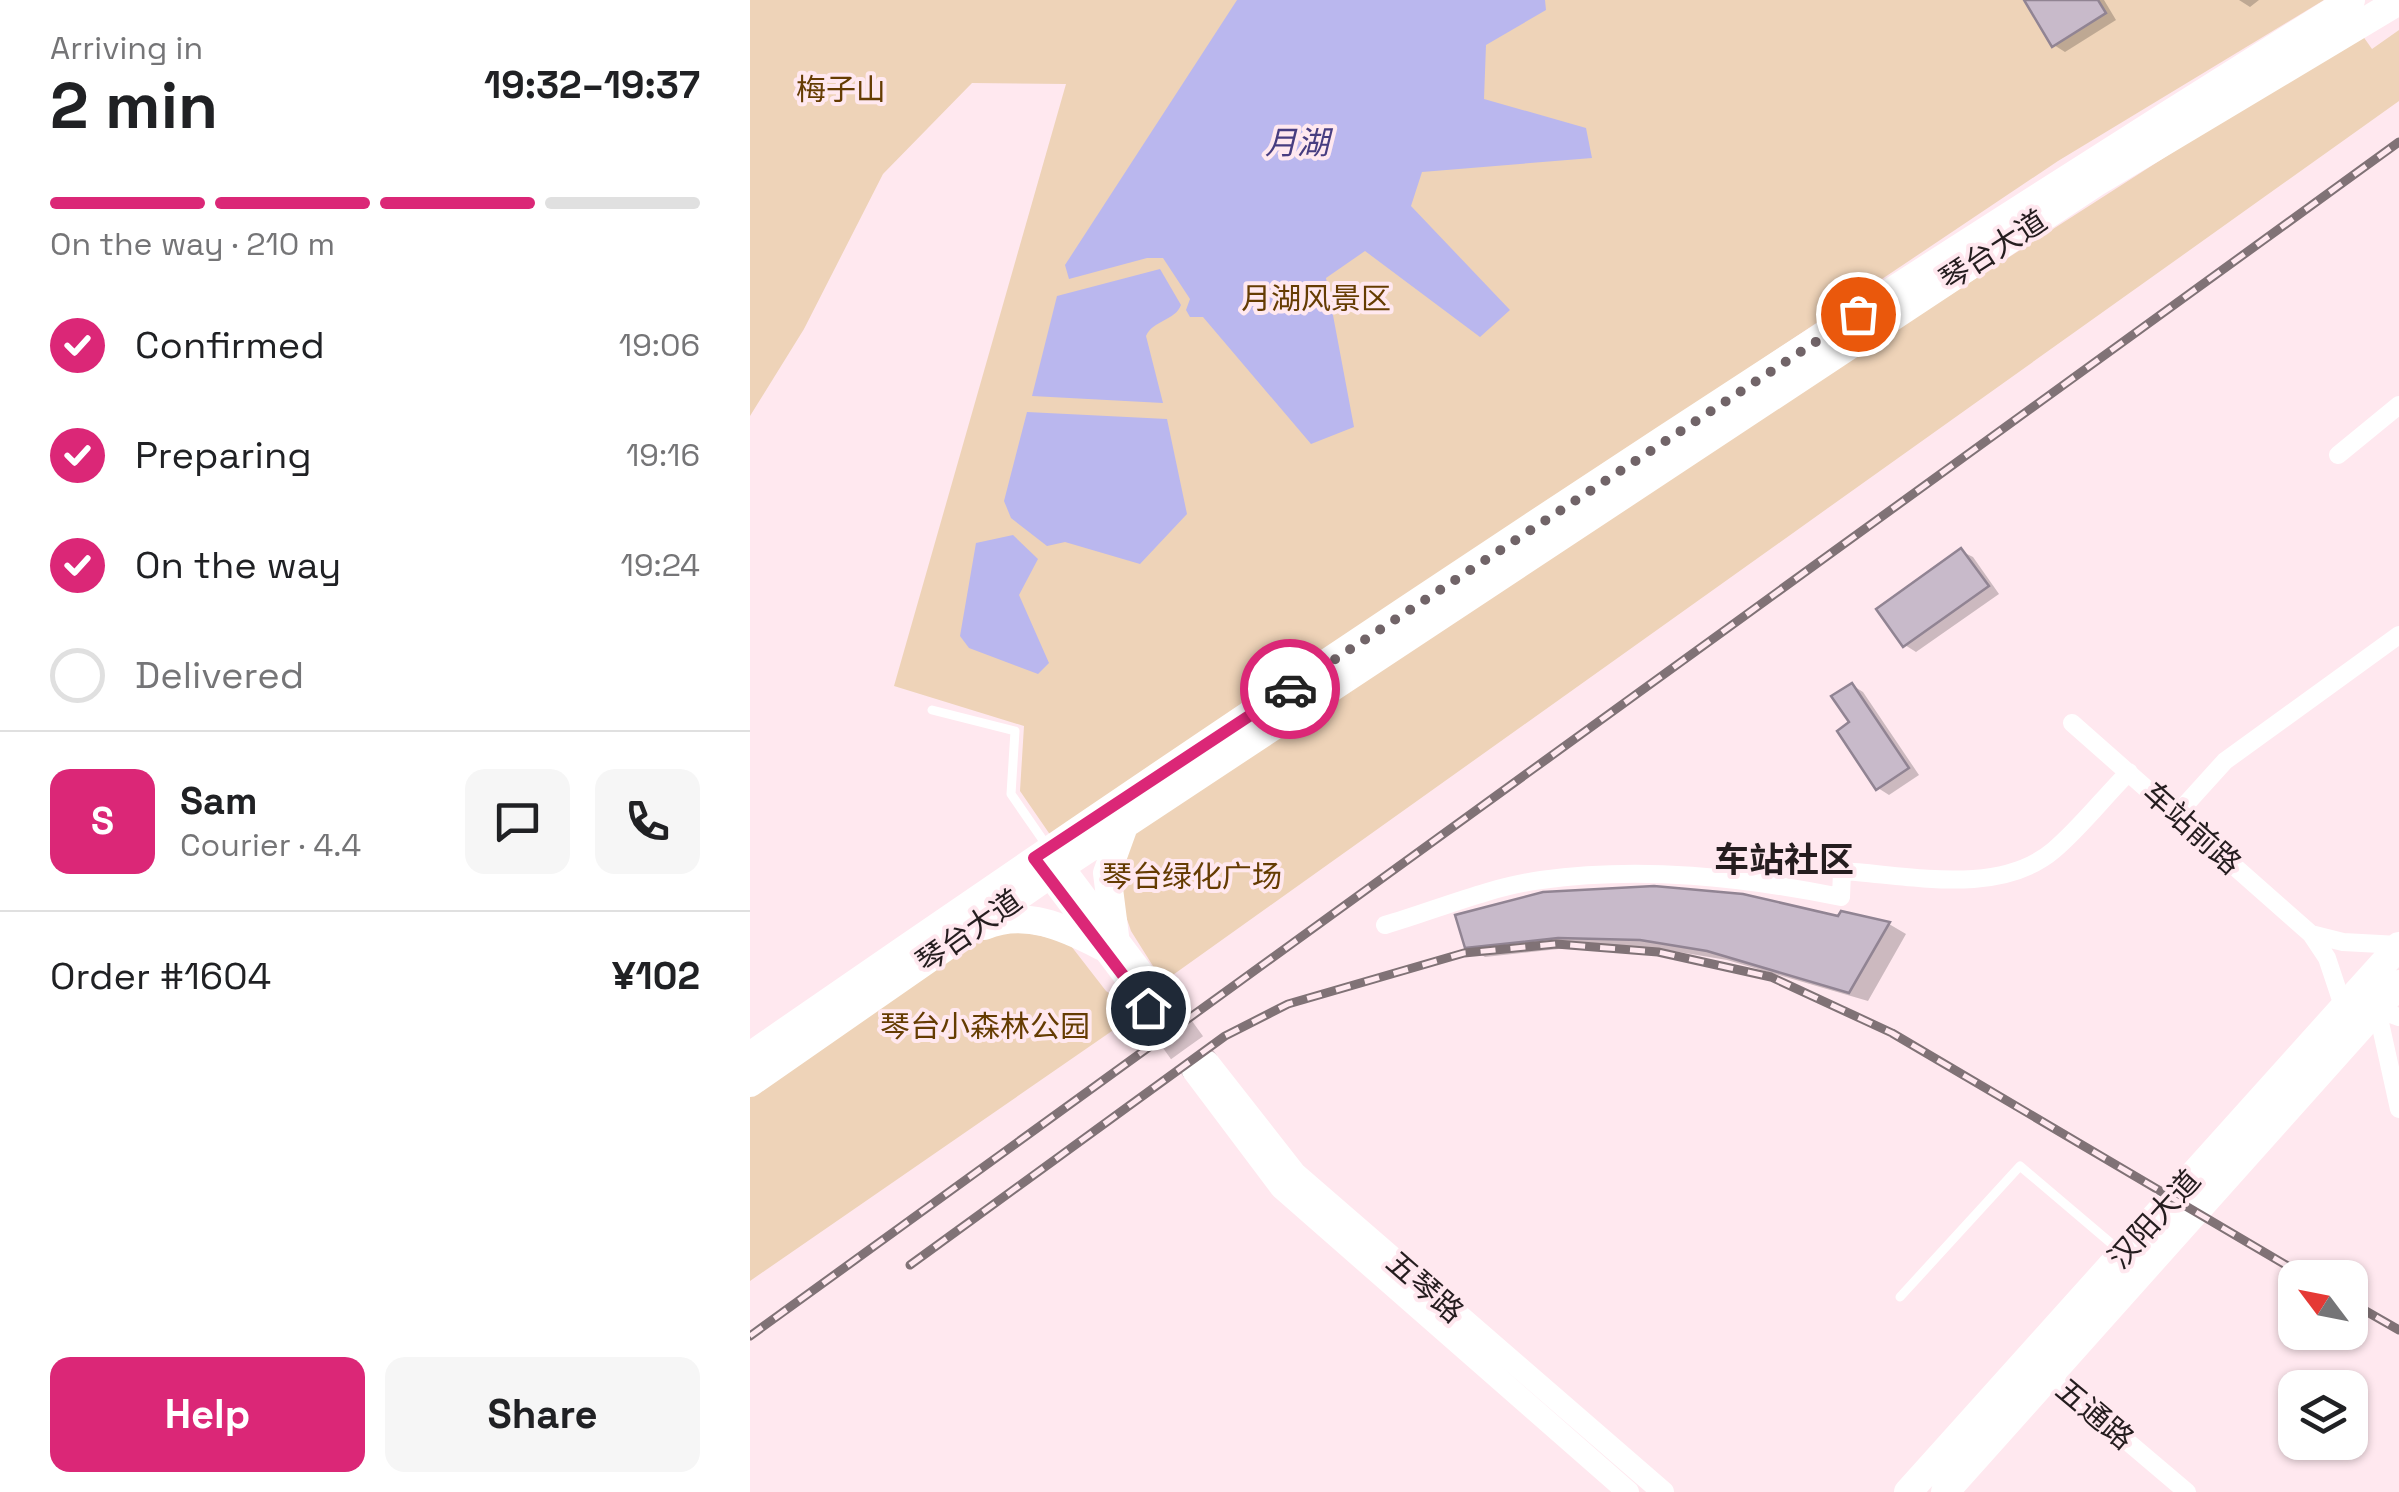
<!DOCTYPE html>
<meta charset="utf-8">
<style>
:root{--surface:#fff;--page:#f6f6f6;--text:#202124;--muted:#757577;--line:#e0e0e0;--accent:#db2777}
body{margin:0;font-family:"Space Grotesk","Noto Sans SC",sans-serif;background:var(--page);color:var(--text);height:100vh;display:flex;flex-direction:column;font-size:38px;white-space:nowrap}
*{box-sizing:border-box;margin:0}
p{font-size:32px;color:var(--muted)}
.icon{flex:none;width:55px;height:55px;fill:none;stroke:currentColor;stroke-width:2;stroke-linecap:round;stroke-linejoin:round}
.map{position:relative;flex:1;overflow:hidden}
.details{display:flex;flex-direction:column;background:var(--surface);width:750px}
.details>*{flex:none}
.needle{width:65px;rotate:302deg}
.controls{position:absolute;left:1528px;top:1260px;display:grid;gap:20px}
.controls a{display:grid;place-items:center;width:90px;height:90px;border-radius:20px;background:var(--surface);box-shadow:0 2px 8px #0004;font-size:50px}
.pin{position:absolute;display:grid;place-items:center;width:85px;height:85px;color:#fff;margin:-42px;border:5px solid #fff;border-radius:50%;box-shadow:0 2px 10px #0007}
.courier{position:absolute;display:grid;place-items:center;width:100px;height:100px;margin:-50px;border:8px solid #db2777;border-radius:50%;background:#fff;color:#222;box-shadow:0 2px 12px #0007}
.overview em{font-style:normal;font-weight:700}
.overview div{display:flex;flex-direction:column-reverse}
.overview{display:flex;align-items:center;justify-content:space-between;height:170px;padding:0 50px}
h1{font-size:65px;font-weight:700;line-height:75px}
.bar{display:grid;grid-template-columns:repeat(4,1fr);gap:15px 10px;align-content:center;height:120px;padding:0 50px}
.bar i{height:12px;border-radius:8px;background:var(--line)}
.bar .selected{background:var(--accent)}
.bar p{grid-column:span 4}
.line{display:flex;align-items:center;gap:25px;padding:0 50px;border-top:2px solid var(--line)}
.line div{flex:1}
.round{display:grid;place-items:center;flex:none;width:105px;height:105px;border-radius:20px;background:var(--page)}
ol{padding:0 50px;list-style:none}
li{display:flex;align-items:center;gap:30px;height:110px}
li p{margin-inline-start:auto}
li .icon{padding:10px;border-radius:50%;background:var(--accent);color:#fff;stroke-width:4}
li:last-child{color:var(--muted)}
li i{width:55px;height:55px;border:5px solid var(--line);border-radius:50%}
.primary-button{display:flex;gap:20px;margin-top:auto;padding:20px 50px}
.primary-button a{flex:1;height:115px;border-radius:20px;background:var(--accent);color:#fff;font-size:40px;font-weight:700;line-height:115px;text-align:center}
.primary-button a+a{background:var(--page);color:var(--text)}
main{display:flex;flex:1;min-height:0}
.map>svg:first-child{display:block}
.green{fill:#eed3b8}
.water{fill:#bab7ee}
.shadow{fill:#0003}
.building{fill:#c8baca;stroke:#918493;stroke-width:2.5}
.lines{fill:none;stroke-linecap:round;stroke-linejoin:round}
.secondary-tunnel{stroke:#d3bfc5;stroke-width:22;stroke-dasharray:22 11;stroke-linecap:butt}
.service{stroke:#fff;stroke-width:9}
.minor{stroke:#fff;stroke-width:18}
.secondary{stroke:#fff;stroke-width:22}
.primary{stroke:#fff;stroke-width:28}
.trunk{stroke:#fff;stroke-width:28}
.rail-casing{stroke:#807276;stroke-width:9}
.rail{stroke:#ffe8ef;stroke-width:5;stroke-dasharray:15;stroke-linecap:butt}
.done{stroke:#716468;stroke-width:10;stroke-dasharray:0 18}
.route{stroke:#db2777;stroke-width:12}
.labels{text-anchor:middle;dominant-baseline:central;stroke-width:8;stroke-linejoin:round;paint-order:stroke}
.park-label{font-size:30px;fill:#653c02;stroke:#ffe8ef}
.street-label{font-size:30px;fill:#251d1f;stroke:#ffe8ef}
.water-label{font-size:32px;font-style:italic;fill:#473d80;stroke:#ffe8ef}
.quarter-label{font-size:35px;font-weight:bold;fill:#251d1f;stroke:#ffe8ef}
</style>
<main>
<section class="details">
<div class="overview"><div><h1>2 min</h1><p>Arriving in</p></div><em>19:32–19:37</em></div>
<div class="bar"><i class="selected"></i><i class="selected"></i><i class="selected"></i><i></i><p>On the way · 210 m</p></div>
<ol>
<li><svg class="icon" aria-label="check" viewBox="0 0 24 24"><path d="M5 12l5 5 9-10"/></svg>Confirmed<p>19:06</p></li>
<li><svg class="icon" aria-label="check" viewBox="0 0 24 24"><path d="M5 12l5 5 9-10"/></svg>Preparing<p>19:16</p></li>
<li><svg class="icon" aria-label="check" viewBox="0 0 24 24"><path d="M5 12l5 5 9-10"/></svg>On the way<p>19:24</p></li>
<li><i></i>Delivered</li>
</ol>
<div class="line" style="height:180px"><b class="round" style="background:var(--accent);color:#fff">S</b><div><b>Sam</b><p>Courier · 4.4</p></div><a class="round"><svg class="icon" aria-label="chat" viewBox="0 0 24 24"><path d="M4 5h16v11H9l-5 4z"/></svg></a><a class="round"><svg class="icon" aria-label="phone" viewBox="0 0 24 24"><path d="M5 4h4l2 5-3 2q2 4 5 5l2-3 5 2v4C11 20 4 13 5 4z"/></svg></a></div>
<div class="line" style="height:130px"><div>Order #1604</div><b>¥102</b></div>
<div class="primary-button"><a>Help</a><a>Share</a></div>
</section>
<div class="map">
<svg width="1649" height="1492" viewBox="0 0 1649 1492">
<rect width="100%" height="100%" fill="#ffe8ef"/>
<path class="green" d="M 0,0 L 1574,0 L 1308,161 L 301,836 L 270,791 L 274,726 L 144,686 L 316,84 L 222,83 L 133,174 L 54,329 L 0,416 Z
M 1649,30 L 1649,101 L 413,982 L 381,931 L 366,887 L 383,834 L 1055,388 L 1610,32 L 1622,49 Z
M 252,927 L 318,942 L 356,991 L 388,1013 L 0,1281 L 0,1097 L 233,935 Z"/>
<path class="water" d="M 487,0 L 795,0 L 796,10 L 736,45 L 734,99 L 836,128 L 842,158 L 672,172 L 661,206 L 760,310 L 730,337 L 615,251 L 576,278 L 604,427 L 561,444 L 453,317 L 440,317 L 436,310 L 440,299 L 413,258 L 397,258 L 319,279 L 315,265 Z
M 410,269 L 431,305 C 425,321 403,320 396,336 L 413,403 L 282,396 L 307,296 Z
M 277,412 L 417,419 L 437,514 L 390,564 L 315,542 L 297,546 L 261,518 L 254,501 Z
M 263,535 L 288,559 L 269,595 L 299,663 L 288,674 L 219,648 L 210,636 L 226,543 Z"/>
<path class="shadow" d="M 1276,0 L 1354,0 L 1366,20 L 1315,52 L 1304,45 Z
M 1489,0 L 1509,0 L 1500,7 Z
M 1211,551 L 1223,557 L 1249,594 L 1166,652 L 1155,645 Z
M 1102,685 L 1113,692 L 1169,775 L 1139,795 L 1128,788 L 1102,723 Z
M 708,917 L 1089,919 L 1139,924 L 1156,934 L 1118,1001 L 977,960 L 911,949 L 827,947 L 735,957 L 717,946 Z"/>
<path class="building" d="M 1274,0 L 1348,0 L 1356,13 L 1302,47 Z
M 1211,548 L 1239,586 L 1153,647 L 1126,609 Z
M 1102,683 L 1159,768 L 1126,790 L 1087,731 L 1099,722 L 1081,696 Z
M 904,886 L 993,894 L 1088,916 L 1091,911 L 1140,922 L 1099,993 L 957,951 L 890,940 L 808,938 L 715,948 L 705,915 L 793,892 Z"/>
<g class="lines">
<path class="secondary-tunnel" d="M 412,998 L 458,1062
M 398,1008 L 443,1071"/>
<path class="service" d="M 182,710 L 265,731 L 261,794 L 297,846
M 1150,1297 L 1270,1166 L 1369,1250"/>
<path class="minor" d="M 1588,455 L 1649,405
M 1322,723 L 1561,934 L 1577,958 L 1594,1009
M 1427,814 L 1475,761 L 1649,635
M 635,925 C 686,910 739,887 791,880 C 892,866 991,877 1091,897 L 1092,871 C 1158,875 1249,897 1304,850 C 1331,827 1354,797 1379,772
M 1561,934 L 1593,942 L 1649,945
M 1649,1017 L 1627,1009 L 1649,1109
M 1299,1375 L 1437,1492"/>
<path class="secondary" d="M 303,853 L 412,998
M 290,865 L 398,1008
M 458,1062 L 545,1173 L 913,1492
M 443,1071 L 531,1188 L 878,1492"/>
<path class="primary" d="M 1158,1492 L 1649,946
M 1195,1492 L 1649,984"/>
<path class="trunk" d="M 234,926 C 275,909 314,927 351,946
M 365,936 L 357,873 L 374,826
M 0,1056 C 525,692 1059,338 1601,0
M 0,1083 L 312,866 L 1345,183 L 1649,1"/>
<g class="rail-casing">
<path id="rail" d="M 160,1265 L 475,1036 L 538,1004 L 714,953 L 806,944 L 908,952 L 1021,977 L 1142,1033 L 1558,1278
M 1600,1302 L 1649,1330
M 0,1336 L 1649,142"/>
</g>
<use href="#rail" class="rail"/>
</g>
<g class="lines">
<path class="done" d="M 540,689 L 1108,314"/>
<path class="route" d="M 398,1008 L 284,858 L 540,689"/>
</g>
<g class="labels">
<g class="park-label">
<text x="91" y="89">梅子山</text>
<text x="566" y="298">月湖风景区</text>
<text x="442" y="876">琴台绿化广场</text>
<text x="235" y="1026">琴台小森林公园</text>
</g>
<g class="street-label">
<text transform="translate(1243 250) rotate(-33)">琴台大道</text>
<text transform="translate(1442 828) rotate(42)">车站前路</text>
<text transform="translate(219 931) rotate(-35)">琴台大道</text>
<text transform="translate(1404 1219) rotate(-48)">汉阳大道</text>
<text transform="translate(675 1287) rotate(41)">五琴路</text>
<text transform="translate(1345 1414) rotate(40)">五通路</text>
</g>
<g class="water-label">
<text x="547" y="143">月湖</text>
</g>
<g class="quarter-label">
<text x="1034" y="860">车站社区</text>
</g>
</g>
</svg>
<div class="controls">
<a><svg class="needle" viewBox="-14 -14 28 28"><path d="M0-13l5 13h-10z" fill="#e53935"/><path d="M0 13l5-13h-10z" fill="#757577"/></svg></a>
<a><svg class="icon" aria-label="layers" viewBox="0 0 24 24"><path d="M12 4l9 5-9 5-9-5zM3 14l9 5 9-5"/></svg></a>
</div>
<div class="pin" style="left:1108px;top:314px;background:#ea580c"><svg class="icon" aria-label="bag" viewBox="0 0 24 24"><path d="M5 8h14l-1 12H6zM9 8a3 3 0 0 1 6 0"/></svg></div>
<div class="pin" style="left:398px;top:1008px;background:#1f2937"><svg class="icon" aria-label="home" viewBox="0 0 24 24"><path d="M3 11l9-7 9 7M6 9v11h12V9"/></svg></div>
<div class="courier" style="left:540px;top:689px"><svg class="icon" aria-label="car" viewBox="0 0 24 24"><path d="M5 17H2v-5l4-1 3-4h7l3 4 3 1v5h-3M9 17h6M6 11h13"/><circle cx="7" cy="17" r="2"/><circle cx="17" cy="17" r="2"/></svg></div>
</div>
</main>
